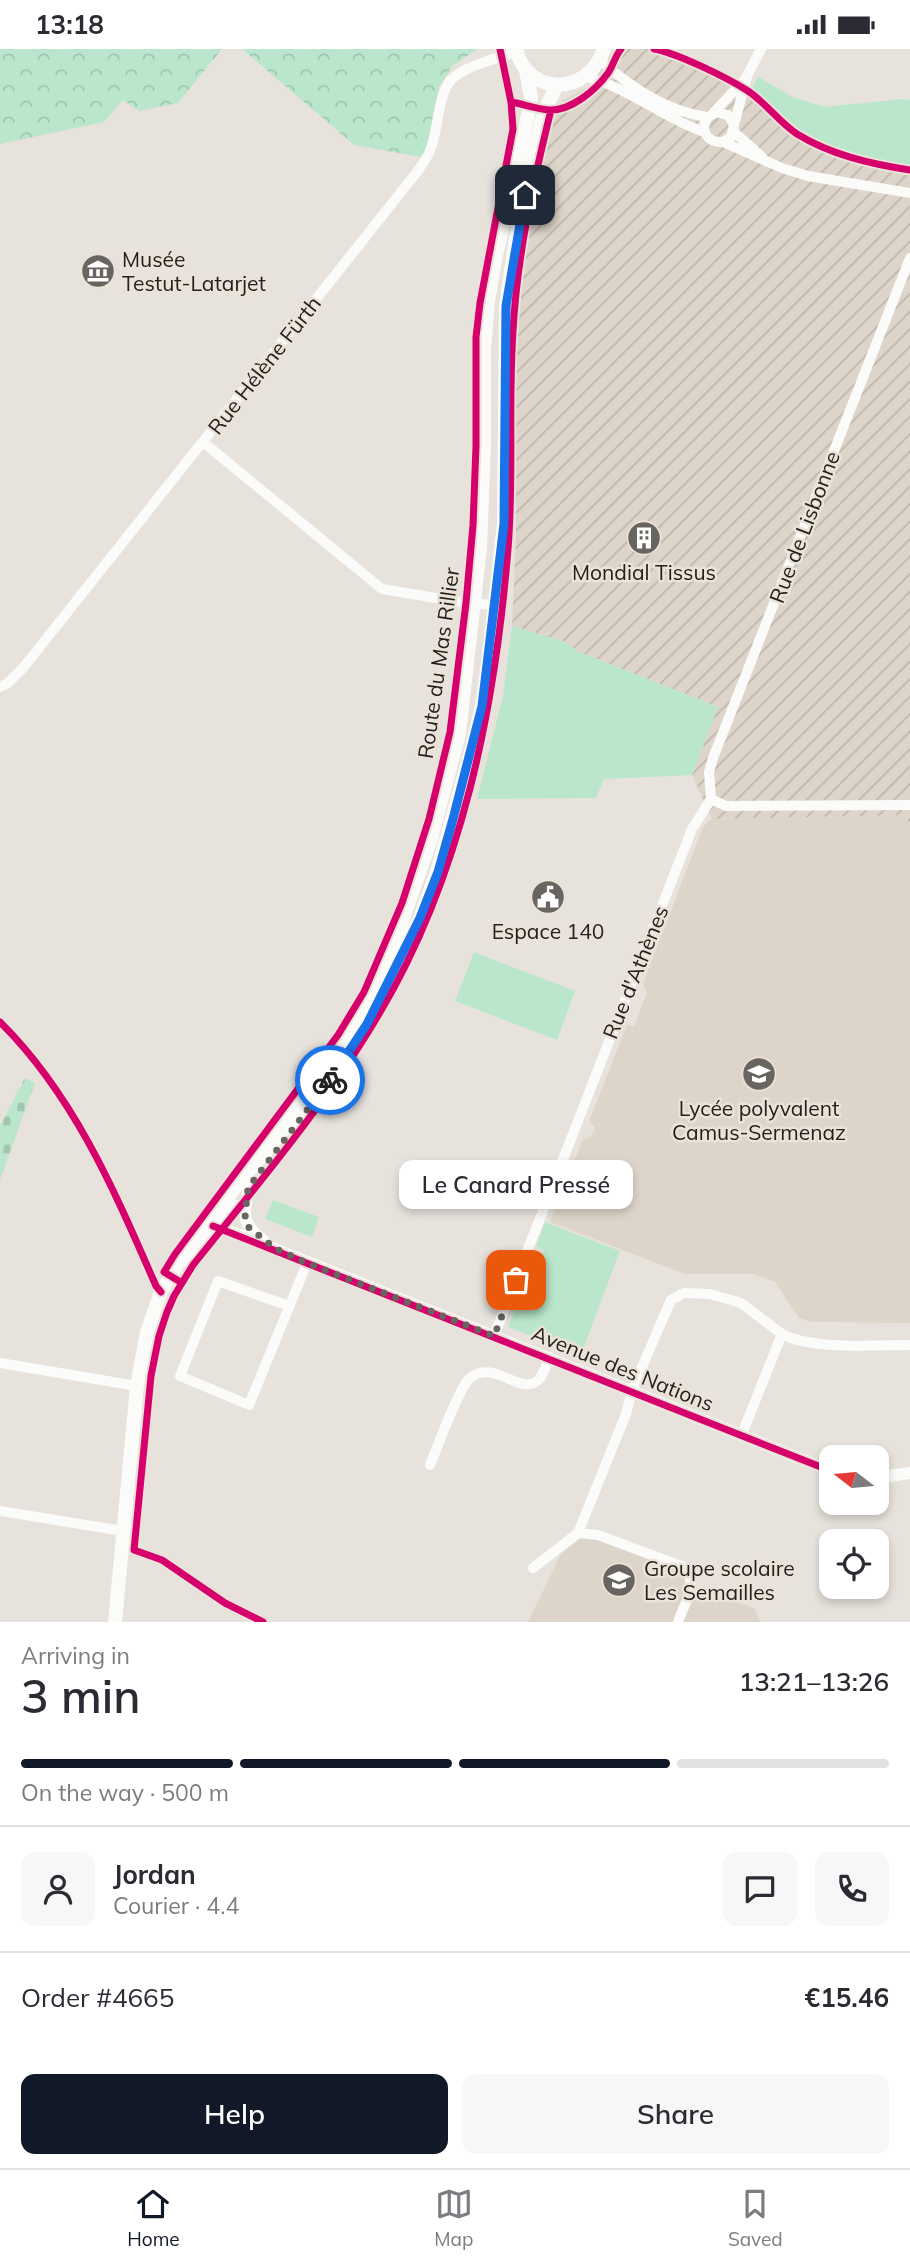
<!DOCTYPE html>
<meta charset="utf-8">
<style>
:root{--surface:#fff;--page:#f7f7f7;--text:#2b2b33;--muted:#7c7c81;--line:#e1e1e2;--accent:#111827}
body{margin:0;font-family:Mulish,sans-serif;background:var(--page);color:var(--text);height:100vh;display:flex;flex-direction:column;font-size:26px;white-space:nowrap}
*{box-sizing:border-box;margin:0}
p{font-size:23px;color:var(--muted)}
.icon{flex:none;width:38px;height:38px;fill:none;stroke:currentColor;stroke-width:2;stroke-linecap:round;stroke-linejoin:round}
.map{position:relative;height:1573px;overflow:hidden}
.side{display:flex;flex-direction:column;background:var(--surface);flex:1}
.side>*{flex:none}
.needle{width:46px;rotate:286deg}
.buttons{position:absolute;left:819px;top:1396px;display:grid;gap:14px}
.buttons a{display:grid;place-items:center;width:70px;height:70px;border-radius:14px;background:var(--surface);box-shadow:0 4px 10px #0003;font-size:35px}
.pin{position:absolute;display:grid;place-items:center;width:60px;height:60px;color:#fff;margin:-30px;border-radius:14px;box-shadow:0 4px 10px #0006}
.courier{position:absolute;display:grid;place-items:center;width:70px;height:70px;margin:-35px;border:5px solid #1a73e8;border-radius:50%;background:#fff;color:#222;box-shadow:0 2px 9px #0007}
.bubble{position:absolute;height:49px;border-radius:14px;background:var(--surface);box-shadow:0 4px 10px #0003;font-size:23px;font-weight:600;line-height:49px;text-align:center}
.overview em{font-style:normal;font-weight:600}
.overview div{display:flex;flex-direction:column-reverse}
.overview{display:flex;align-items:center;justify-content:space-between;height:119px;padding:0 21px}
h1{font-size:46px;font-weight:600;line-height:52px}
.bar{display:grid;grid-template-columns:repeat(4,1fr);gap:10px 7px;align-content:center;height:84px;padding:0 21px}
.bar i{height:9px;border-radius:5px;background:var(--line)}
.bar .active{background:var(--accent)}
.bar p{grid-column:span 4}
.line{display:flex;align-items:center;gap:18px;padding:0 21px;border-top:2px solid var(--line)}
.line div{flex:1}
.round{display:grid;place-items:center;flex:none;width:74px;height:74px;border-radius:14px;background:var(--page)}
.button{display:flex;gap:14px;margin-top:auto;padding:14px 21px}
.button a{flex:1;height:80px;border-radius:14px;background:var(--accent);color:#fff;font-size:28px;font-weight:600;line-height:80px;text-align:center}
.button a+a{background:var(--page);color:var(--text)}
.status{display:flex;justify-content:space-between;align-items:center;height:49px;padding:0 35px;background:var(--surface);direction:ltr}
.status svg{height:19px;fill:currentColor}
.dock{display:flex;justify-content:space-around;align-items:center;height:98px;border-top:2px solid var(--line);background:var(--surface);font-size:19px;color:var(--muted)}
.dock a{display:grid;justify-items:center;gap:4px}
.dock .active{color:var(--accent)}
.map>svg:first-child{display:block}
.built{fill:#ded5ca}
.industrial{fill:url(#industrial-furrows)}
.green{fill:#bae7cb}
.forest{fill:url(#forest-crowns)}
.cemetery{fill:url(#cemetery-stones)}
.lines{fill:none;stroke-linecap:round;stroke-linejoin:round}
.minor{stroke:#fbfbfa;stroke-width:10}
.tertiary{stroke:#fbfbfa;stroke-width:12}
.secondary{stroke:#fbfbfa;stroke-width:14}
.cycleway-casing{stroke:#ebe2d8;stroke-width:11}
.cycleway{stroke:#d6006c;stroke-width:7}
.done{stroke:#686560;stroke-width:7;stroke-dasharray:0 12.6}
.route{stroke:#1a73e8;stroke-width:9}
.labels{text-anchor:middle;dominant-baseline:central;stroke-width:5;stroke-linejoin:round;paint-order:stroke}
.poi-label{font-size:21px;fill:#23211d;stroke:#ebe2d8}
.street-label{font-size:21px;fill:#23211d;stroke:#ebe2d8}
</style>
<div class="status"><b>13:18</b><svg viewBox="0 0 49 12"><path d="M0 12V9h3v3zM5 12V6h3v6zM10 12V3h3v9zM15 12V0h3v12zM26 1h20v11H26zM47 4h2v5h-2z"/></svg></div>
<div class="map">
<svg width="910" height="1573" viewBox="0 0 910 1573">
<defs>
<pattern id="industrial-furrows" width="10" height="10" patternUnits="userSpaceOnUse" patternTransform="scale(1.75)"><rect width="10" height="10" fill="#ded5ca"/><path d="M-1 1l2-2M0 10L10 0M9 11l2-2" fill="none" stroke="#beb7ad"/></pattern>
<pattern id="forest-crowns" width="20" height="18" patternUnits="userSpaceOnUse" patternTransform="scale(1.75)"><rect width="20" height="18" fill="#bae7cb"/><path d="M2 6a3 3 0 1 1 6 0M12 15a3 3 0 1 1 6 0" fill="none" stroke="#a0c6ae"/></pattern>
<pattern id="cemetery-stones" width="16" height="16" patternUnits="userSpaceOnUse" patternTransform="scale(1.75)"><rect width="16" height="16" fill="#bae7cb"/><path d="M2 7V4a2 2 0 0 1 4 0v3zM10 15v-3a2 2 0 0 1 4 0v3z" fill="#a0c6ae"/></pattern>
</defs>
<rect width="100%" height="100%" fill="#e7e2dc"/>
<path class="built" d="M 910,766 L 910,1274 L 812,1273 L 799,1269 L 775,1233 L 753,1225 L 685,1225 L 550,1173 L 582,1092 L 592,1086 L 595,1079 L 589,1072 L 627,976 L 634,978 L 635,976 L 647,943 L 643,935 L 703,778 L 707,774 L 712,770 Z
M 586,1485 L 688,1525 L 693,1536 L 754,1559 L 760,1573 L 528,1573 L 561,1505 Z"/>
<path class="industrial" d="M 614,0 L 665,0 L 689,9 L 752,39 L 795,76 L 870,110 L 910,117 L 910,779 L 907,776 L 909,766 L 712,770 L 692,726 L 718,658 L 577,602 L 565,593 L 512,577 L 516,488 L 516,289 L 530,167 L 547,94 L 556,64 L 563,51 L 592,36 Z"/>
<path class="green" d="M 758,28 L 793,48 L 824,58 L 902,50 L 910,51 L 910,117 C 878,111 845,104 816,90 C 792,79 771,56 752,39 Z
M 512,577 L 565,593 L 577,602 L 718,658 L 692,726 L 604,730 L 596,749 L 477,750 L 503,647 Z
M 474,903 L 575,942 L 557,991 L 455,952 Z
M 273,1151 L 319,1168 L 312,1188 L 265,1170 Z
M 545,1173 L 620,1202 L 582,1303 L 575,1300 L 574,1303 L 508,1278 L 515,1260 L 521,1262 L 544,1201 L 536,1197 Z"/>
<path class="forest" d="M 0,0 L 222,0 L 178,54 L 139,62 L 123,51 L 104,73 L 0,95 Z
M 242,0 L 478,0 L 453,16 L 439,38 L 426,109 L 354,96 Z"/>
<path class="cemetery" d="M 25,1029 L 35,1034 L 0,1131 L 0,1077 Z"/>
<g class="lines">
<path class="minor" d="M 600,11 C 630,38 667,63 708,68
M 586,28 C 628,38 663,69 704,83
M 712,65 L 747,28
M 734,76 L 747,27 L 761,0
M 734,83 L 762,108
M 723,93 L 731,88 L 734,76 L 728,66 L 716,63 L 708,68 C 699,81 707,94 723,93 L 782,119 L 808,127 L 910,144
M 203,393 L 382,540 L 466,554 L 495,556
M 0,638 L 8,634 L 23,619 L 417,123 C 422,116 428,108 431,99 C 438,81 438,45 451,31 C 464,17 498,9 516,3
M 711,750 L 709,723 L 713,709 L 910,209
M 0,973 C 74,1046 115,1143 156,1237 L 161,1243
M 289,1257 L 218,1232 L 180,1327 L 249,1356 L 307,1214
M 494,1287 L 692,780 L 711,750 L 726,757 L 910,756
M 0,1314 L 137,1337
M 742,1385 L 782,1285
M 430,1416 C 437,1400 459,1337 471,1328 C 495,1311 520,1346 537,1332 C 543,1328 546,1316 549,1308
M 0,1462 L 123,1482
M 578,1484 L 598,1486 L 684,1518 C 699,1539 685,1551 678,1573
M 533,1519 L 578,1484 L 626,1365 L 632,1341 L 671,1251 L 684,1244 L 710,1245 L 741,1254 L 782,1285 C 812,1301 875,1296 910,1296"/>
<path class="tertiary" d="M 249,1139 C 243,1165 241,1176 264,1192
M 207,1173 L 831,1422
M 877,1429 L 910,1424"/>
<path class="secondary" d="M 516,0 C 528,49 589,46 604,0
M 293,1080 L 327,1035 L 367,975 L 420,869 L 437,823 L 472,699 L 482,657 L 488,614 L 504,475 L 506,257 L 516,188 L 533,104 L 545,60 L 557,36
M 187,1211 L 234,1157
M 115,1573 L 137,1337 L 147,1283 L 161,1243 L 192,1190 L 276,1090 L 337,1005 L 371,948 L 392,901 L 430,793 L 459,685 L 480,499 L 484,396 L 484,301 L 488,252 L 495,211 L 530,57 L 531,49 L 526,21"/>
<g class="cycleway-casing">
<path id="cycleway" d="M 654,0 C 677,4 728,29 748,42 C 766,54 779,73 797,85 C 831,106 871,115 910,121
M 511,53 C 523,55 537,60 549,61 C 571,62 596,41 608,24 C 613,17 615,7 621,0
M 0,973 C 74,1046 115,1143 156,1237 L 161,1243
M 213,1177 L 831,1422
M 182,1234 L 164,1223 L 175,1205 L 338,986 L 364,943 L 402,854 L 429,770 L 450,683 L 466,554 L 473,476 L 476,397 L 476,288 L 480,254 L 513,80 L 511,53 L 500,0
M 263,1573 L 225,1554 L 162,1511 L 134,1501 L 151,1327 L 159,1287 L 167,1263 L 174,1247 L 193,1216 C 258,1135 326,1055 379,965 C 462,826 495,660 508,500 C 514,428 508,355 513,282 C 517,207 533,134 551,61"/>
</g>
<use href="#cycleway" class="cycleway"/>
</g>
<g class="lines">
<path class="done" d="M 330,1031 L 248,1139 L 245,1166 L 247,1177 L 276,1200 L 307,1214 L 494,1287 L 516,1231"/>
<path class="route" d="M 330,1031 L 367,975 L 420,869 L 438,823 L 453,770 L 482,657 L 504,475 L 506,257 L 525,146"/>
</g>
<defs>
<g id="museum-disc" transform="scale(1.75)"><circle r="9.5" fill="#686560" stroke="#ebe2d8"/><path d="M0-6L6-3V-2H-6V-3ZM-5-1h2V3h-2ZM-1-1h2V3h-2ZM3-1h2V3H3ZM-6 4H6V6H-6Z" fill="#fff"/></g>
<g id="building-disc" transform="scale(1.75)"><circle r="9.5" fill="#686560" stroke="#ebe2d8"/><path d="M-4-6H4V6H1V3H-1V6H-4ZM-2.5-4.3h1.7v1.8h-1.7ZM.8-4.3h1.7v1.8H.8ZM-2.5-1h1.7V.8h-1.7ZM.8-1h1.7V.8H.8Z" fill="#fff"/></g>
<g id="civic-disc" transform="scale(1.75)"><circle r="9.5" fill="#686560" stroke="#ebe2d8"/><path d="M-.6-6.5H3V-4.5H.6V-3L4-1V1h2V6H-6V1h2V-1L-.6-3ZM-1.2 2.5V6h2.4V2.5Z" fill="#fff"/></g>
<g id="school-disc" transform="scale(1.75)"><circle r="9.5" fill="#686560" stroke="#ebe2d8"/><path d="M0-5L7-2L0 1L-7-2ZM-4 1L0 2.5L4 1V4Q0 6-4 4Z" fill="#fff"/></g>
</defs>
<g fill-rule="evenodd">
<use href="#museum-disc" x="98" y="222"/>
<use href="#building-disc" x="644" y="489"/>
<use href="#civic-disc" x="548" y="848"/>
<use href="#school-disc" x="759" y="1025"/>
<use href="#school-disc" x="619" y="1531"/>
</g>
<g class="labels">
<g class="poi-label">
<text x="122" y="210" text-anchor="start">Musée<tspan x="122" dy="24">Testut-Latarjet</tspan></text>
<text x="644" y="523">Mondial Tissus</text>
<text x="548" y="882">Espace 140</text>
<text x="759" y="1059">Lycée polyvalent<tspan x="759" dy="24">Camus-Sermenaz</tspan></text>
<text x="644" y="1519" text-anchor="start">Groupe scolaire<tspan x="644" dy="24">Les Semailles</tspan></text>
</g>
<g class="street-label">
<text transform="translate(264 316) rotate(-52)">Rue Hélène Fürth</text>
<text transform="translate(804 478) rotate(-69)">Rue de Lisbonne</text>
<text transform="translate(438 614) rotate(-82)">Route du Mas Rillier</text>
<text transform="translate(635 923) rotate(-68)">Rue d'Athènes</text>
<text transform="translate(623 1319) rotate(22)">Avenue des Nations</text>
</g>
</g>
</svg>
<div class="buttons">
<a><svg class="needle" viewBox="-14 -14 28 28"><path d="M0-13l5 13h-10z" fill="#e53935"/><path d="M0 13l5-13h-10z" fill="#7c7c81"/></svg></a>
<a><svg class="icon" aria-label="locate" viewBox="0 0 24 24"><circle cx="12" cy="12" r="6"/><path d="M12 2v4M12 18v4M2 12h4M18 12h4"/></svg></a>
</div>
<div class="pin" style="left:516px;top:1231px;background:#ea580c"><svg class="icon" aria-label="bag" viewBox="0 0 24 24"><path d="M5 8h14l-1 12H6zM9 8a3 3 0 0 1 6 0"/></svg></div>
<div class="pin" style="left:525px;top:146px;background:#1f2937"><svg class="icon" aria-label="home" viewBox="0 0 24 24"><path d="M3 11l9-7 9 7M6 9v11h12V9"/></svg></div>
<div class="courier" style="left:330px;top:1031px"><svg class="icon" aria-label="bike" viewBox="0 0 24 24"><circle cx="6" cy="16" r="4"/><circle cx="18" cy="16" r="4"/><path d="M6 16l4-8h5l3 8M10 8l3 8H6M13 5h3"/></svg></div>
<div class="bubble" style="left:399px;top:1111px;width:234px">Le Canard Pressé</div>
</div>
<section class="side">
<div class="overview"><div><h1>3 min</h1><p>Arriving in</p></div><em>13:21–13:26</em></div>
<div class="bar"><i class="active"></i><i class="active"></i><i class="active"></i><i></i><p>On the way · 500 m</p></div>
<div class="line" style="height:126px"><a class="round"><svg class="icon" aria-label="person" viewBox="0 0 24 24"><circle cx="12" cy="8" r="4"/><path d="M4 21q1-7 8-7t8 7"/></svg></a><div><b>Jordan</b><p>Courier · 4.4</p></div><a class="round"><svg class="icon" aria-label="chat" viewBox="0 0 24 24"><path d="M4 5h16v11H9l-5 4z"/></svg></a><a class="round"><svg class="icon" aria-label="phone" viewBox="0 0 24 24"><path d="M5 4h4l2 5-3 2q2 4 5 5l2-3 5 2v4C11 20 4 13 5 4z"/></svg></a></div>
<div class="line" style="height:91px"><div>Order #4665</div><b>€15.46</b></div>
<div class="button"><a>Help</a><a>Share</a></div>
</section>
<nav class="dock">
<a class="active"><svg class="icon" aria-label="home" viewBox="0 0 24 24"><path d="M3 11l9-7 9 7M6 9v11h12V9"/></svg>Home</a>
<a><svg class="icon" aria-label="map" viewBox="0 0 24 24"><path d="M3 6l6-2 6 2 6-2v14l-6 2-6-2-6 2zM9 4v14M15 6v14"/></svg>Map</a>
<a><svg class="icon" aria-label="saved" viewBox="0 0 24 24"><path d="M7 4h10v16l-5-4-5 4z"/></svg>Saved</a>
</nav>
